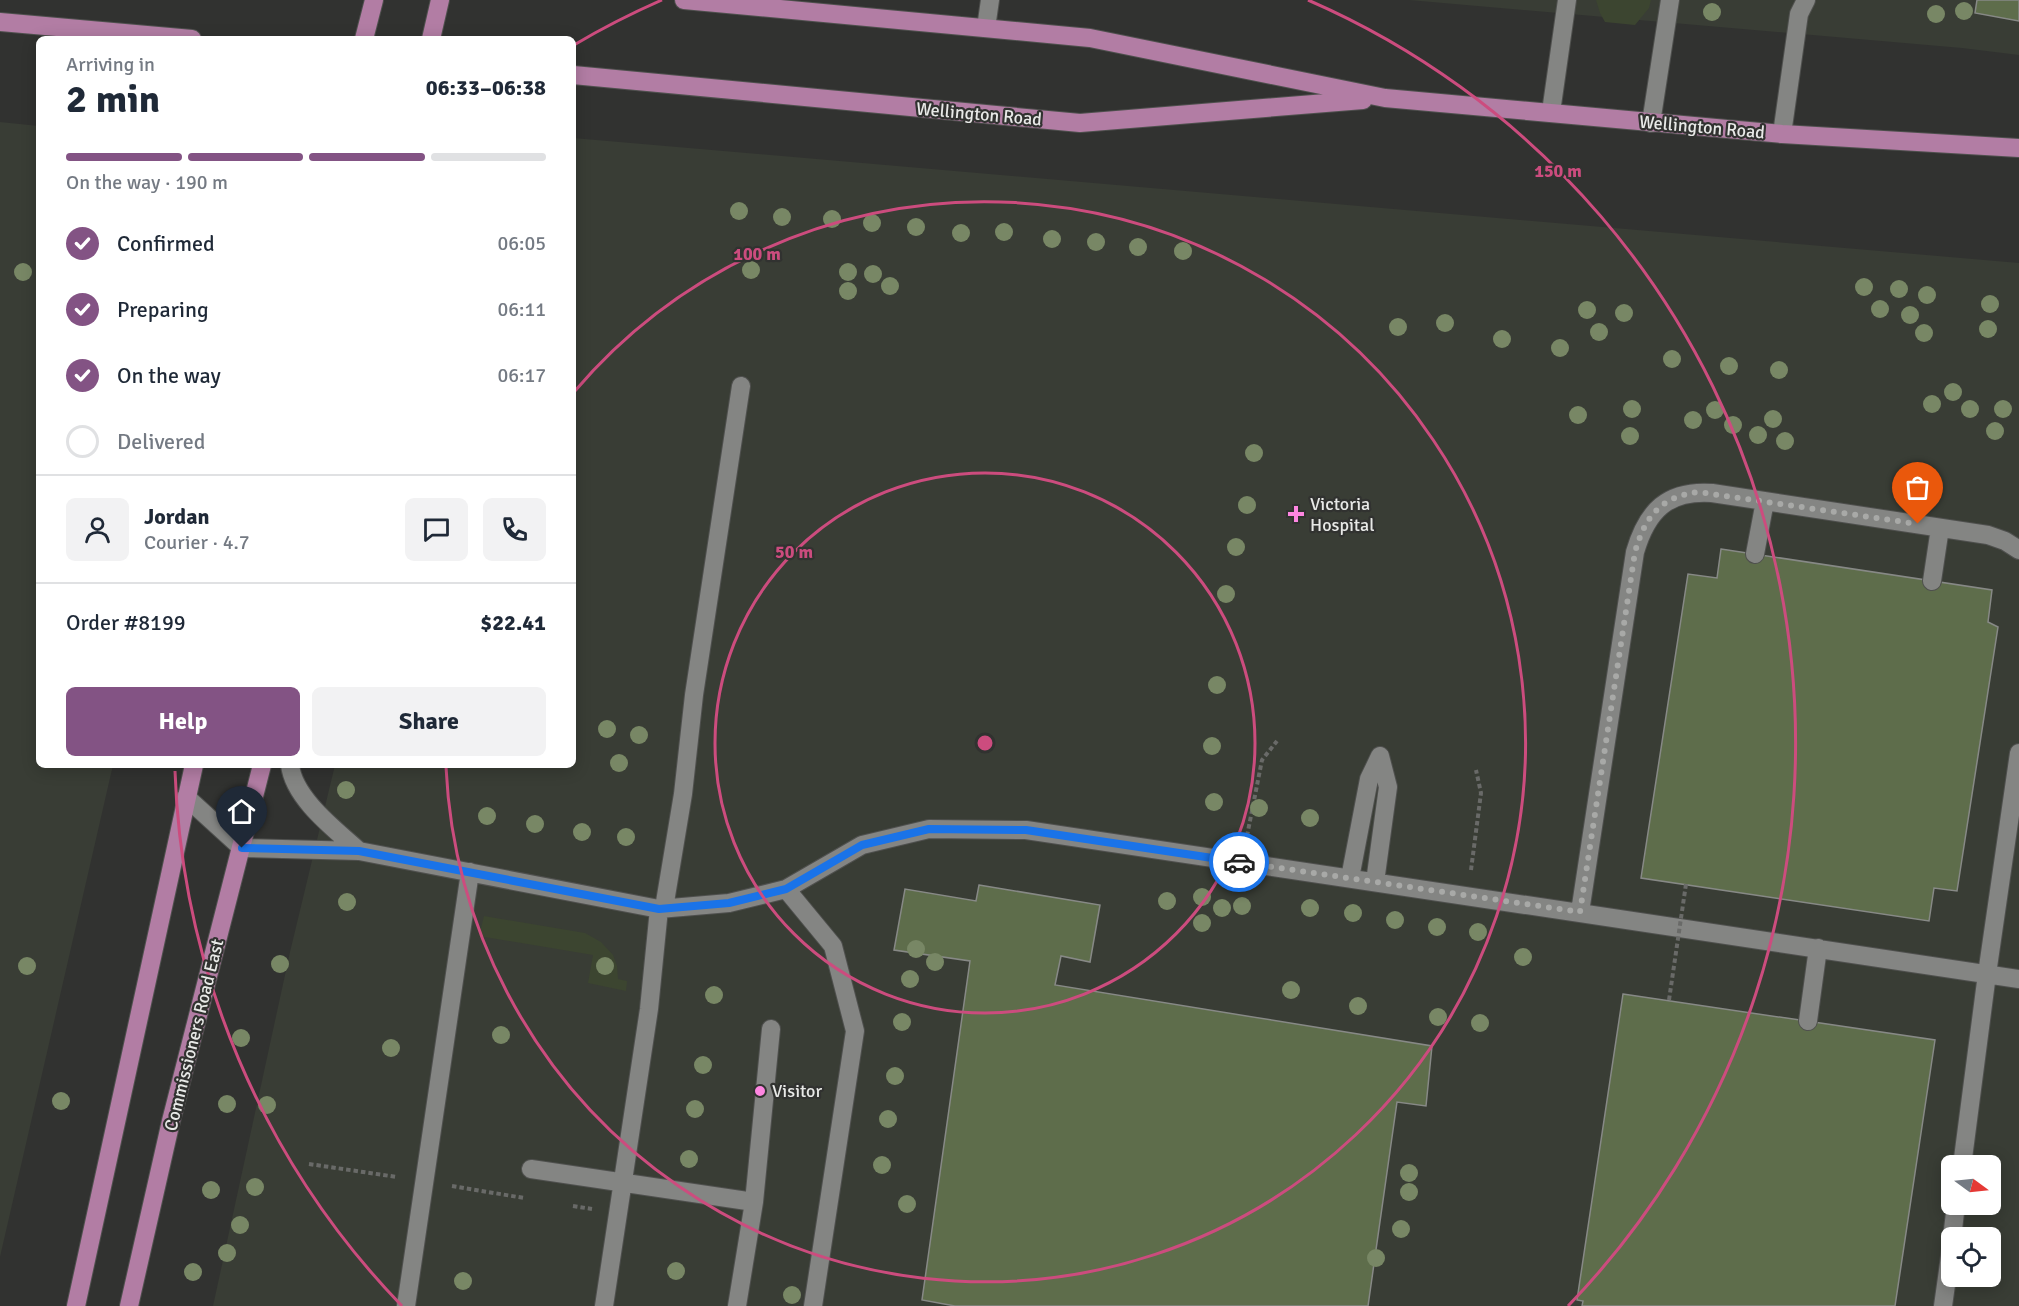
<!DOCTYPE html>
<meta charset="utf-8">
<style>
:root{--surface:#fff;--page:#f2f2f3;--text:#1f2937;--muted:#747a83;--line:#e0e1e3;--accent:#835384}
body{margin:0;font-family:Signika,sans-serif;background:var(--page);color:var(--text);height:100vh;display:flex;flex-direction:column;font-size:22px;white-space:nowrap}
*{box-sizing:border-box;margin:0}
p{font-size:20px;color:var(--muted)}
.icon{flex:none;width:33px;height:33px;fill:none;stroke:currentColor;stroke-width:2;stroke-linecap:round;stroke-linejoin:round}
.map{position:relative;flex:1;overflow:hidden}
.details{position:absolute;left:36px;top:36px;width:540px;height:732px;display:flex;flex-direction:column;background:var(--surface);border-radius:9px;box-shadow:0 3px 15px #0003}
.details>*{flex:none}
.needle{width:39px;rotate:105deg}
.tools{position:absolute;left:1941px;top:1155px;display:grid;gap:12px}
.tools a{display:grid;place-items:center;width:60px;height:60px;border-radius:9px;background:var(--surface);box-shadow:0 3px 15px #0003;font-size:30px}
.pin{position:absolute;display:grid;place-items:center;width:51px;height:51px;color:#fff;margin:-62px -26px;border-radius:50% 50% 50% 0;rotate:-45deg;box-shadow:0 0 6px #0007}
.pin .icon{rotate:45deg}
.courier{position:absolute;display:grid;place-items:center;width:60px;height:60px;margin:-30px;border:4px solid #1a73e8;border-radius:50%;background:#fff;color:#222;box-shadow:0 2px 8px #0007}
.summary em{font-style:normal;font-weight:700}
.summary div{display:flex;flex-direction:column-reverse}
.summary{display:flex;align-items:center;justify-content:space-between;height:102px;padding:0 30px}
h1{font-size:39px;font-weight:700;line-height:45px}
.bar{display:grid;grid-template-columns:repeat(4,1fr);gap:9px 6px;align-content:center;height:72px;padding:0 30px}
.bar i{height:8px;border-radius:4px;background:var(--line)}
.bar .current{background:var(--accent)}
.bar p{grid-column:span 4}
.line{display:flex;align-items:center;gap:15px;padding:0 30px;border-top:2px solid var(--line)}
.line div{flex:1}
.round{display:grid;place-items:center;flex:none;width:63px;height:63px;border-radius:9px;background:var(--page)}
ol{padding:0 30px;list-style:none}
li{display:flex;align-items:center;gap:18px;height:66px}
li p{margin-inline-start:auto}
li .icon{padding:6px;border-radius:50%;background:var(--accent);color:#fff;stroke-width:4}
li:last-child{color:var(--muted)}
li i{width:33px;height:33px;border:3px solid var(--line);border-radius:50%}
.cta{display:flex;gap:12px;margin-top:auto;padding:12px 30px}
.cta a{flex:1;height:69px;border-radius:9px;background:var(--accent);color:#fff;font-size:24px;font-weight:700;line-height:69px;text-align:center}
.cta a+a{background:var(--page);color:var(--text)}
.map>svg:first-child{display:block}
.built{fill:#393d35;fill-rule:evenodd}
.green{fill:#3c4530}
.building{fill:#5e6d4b;stroke:#878986;stroke-width:1.5}
.lines{fill:none;stroke-linecap:round;stroke-linejoin:round}
.minor-casing{stroke:#4f504e;stroke-width:20}
.major-casing{stroke:#4f504e;stroke-width:20}
.path{stroke:#696a68;stroke-width:4;stroke-dasharray:4.5 3;stroke-linecap:butt}
.minor{stroke:#848583;stroke-width:18}
.major{stroke:#b27da4;stroke-width:18}
.path-bridge{stroke:#696a68;stroke-width:4;stroke-dasharray:4.5 3;stroke-linecap:butt}
.tree{fill:#788765}
.done{stroke:#a8a9a7;stroke-width:6;stroke-dasharray:0 10.8}
.route{stroke:#1a73e8;stroke-width:8}
.ring{fill:none;stroke:#cc4c7e;stroke-width:3}
.poi-dot{fill:#fe86e1;stroke:#313230;stroke-width:2}
.labels{text-anchor:middle;dominant-baseline:central;stroke-width:4.5;stroke-linejoin:round;paint-order:stroke}
.street-label{font-size:18px;fill:#e8e9e7;stroke:#313230}
.poi-label{font-size:18px;fill:#e8e9e7;stroke:#313230;text-anchor:start}
.centre{fill:#cc4c7e;stroke:#313230;stroke-width:3}
.ring-label{font-size:18px;text-anchor:middle;font-weight:bold;fill:#cc4c7e;stroke:#313230;stroke-width:4.5;stroke-linejoin:round;paint-order:stroke}
</style>
<div class="map">
<svg width="2019" height="1306" viewBox="0 0 2019 1306">
<rect width="100%" height="100%" fill="#313230"/>
<path class="built" d="M 1409,0 L 2019,0 L 2019,55 L 1962,48 Z
M 0,122 L 39,126 L 39,765 L 113,765 L 0,1257 Z
M 573,138 L 2019,263 L 2019,1306 L 213,1306 L 290,952 L 335,765 L 573,765 ZM 1952,1166 L 1990,1166 L 1990,1204 L 1952,1204 ZM 1952,1238 L 1990,1238 L 1990,1276 L 1952,1276 Z"/>
<path class="green" d="M 1596,0 L 1651,0 L 1649,8 L 1635,25 L 1605,22 L 1600,13 Z
M 484,916 L 585,933 L 601,942 L 613,955 L 617,966 L 618,979 L 627,981 L 626,991 L 588,983 L 593,955 L 479,936 Z"/>
<path class="building" d="M 1977,0 L 2019,0 L 2019,21 L 1975,13 Z
M 1721,549 L 1992,590 L 1988,622 L 1998,627 L 1957,891 L 1934,888 L 1929,921 L 1641,878 L 1688,574 L 1717,578 Z
M 979,885 L 1100,905 L 1090,962 L 1061,956 L 1055,985 L 1432,1046 L 1426,1106 L 1397,1102 L 1368,1306 L 955,1306 L 922,1300 L 970,961 L 894,950 L 905,889 L 976,901 Z
M 1623,994 L 1935,1040 L 1895,1306 L 1582,1306 L 1583,1301 L 1577,1300 Z"/>
<g class="lines">
<g class="minor-casing">
<path id="minor" d="M 986,28 L 990,0
M 1551,112 L 1567,0
M 1651,123 L 1670,0
M 1782,134 L 1799,14 L 1806,0
M 1755,554 L 1765,501
M 1932,581 L 1940,528
M 290,765 C 294,799 336,830 359,851
M 186,797 L 242,848 L 359,851 L 659,909 L 729,903 L 786,889 L 862,845 L 929,829 L 1026,830 L 2019,979
M 1350,878 L 1369,779 L 1380,756
M 1375,882 L 1388,787 L 1380,756
M 786,889 L 833,946 L 855,1031 L 813,1306
M 664,908 L 683,794 L 694,695 L 741,386
M 1580,912 L 1635,552 C 1647,511 1667,490 1712,493 L 1988,535 L 2005,541 L 2019,550
M 1808,1021 L 1818,948
M 1962,1166 L 1987,974 L 2019,753
M 531,1169 L 754,1202
M 1952,1238 L 1956,1204
M 406,1306 L 470,872
M 604,1306 L 649,1009 L 659,909
M 737,1306 L 754,1202 L 771,1029
M 1943,1306 L 1952,1242"/>
</g>
<g class="major-casing">
<path id="major" d="M 684,0 L 1090,38 L 1385,98 L 1782,134 L 2019,148
M 0,22 L 192,39
M 364,39 L 374,0
M 431,39 L 440,0
M 573,75 L 1080,123 L 1363,100
M 76,1306 L 194,765
M 129,1306 L 171,1121 L 262,765"/>
</g>
<path class="path" d="M 1247,836 L 1262,760 L 1277,741
M 1471,870 L 1481,793 L 1476,770
M 309,1164 L 397,1177
M 452,1186 L 524,1198
M 573,1206 L 592,1209"/>
<use href="#minor" class="minor"/>
<use href="#major" class="major"/>
<path class="path-bridge" d="M 1669,1000 L 1686,884"/>
</g>
<g class="tree">
<circle cx="1964" cy="11" r="9"/>
<circle cx="1712" cy="12" r="9"/>
<circle cx="1936" cy="14" r="9"/>
<circle cx="739" cy="211" r="9"/>
<circle cx="782" cy="217" r="9"/>
<circle cx="832" cy="219" r="9"/>
<circle cx="872" cy="223" r="9"/>
<circle cx="916" cy="227" r="9"/>
<circle cx="1004" cy="232" r="9"/>
<circle cx="961" cy="233" r="9"/>
<circle cx="1052" cy="239" r="9"/>
<circle cx="1096" cy="242" r="9"/>
<circle cx="1138" cy="247" r="9"/>
<circle cx="1183" cy="251" r="9"/>
<circle cx="751" cy="270" r="9"/>
<circle cx="23" cy="272" r="9"/>
<circle cx="848" cy="272" r="9"/>
<circle cx="873" cy="274" r="9"/>
<circle cx="890" cy="286" r="9"/>
<circle cx="1864" cy="287" r="9"/>
<circle cx="1899" cy="289" r="9"/>
<circle cx="848" cy="291" r="9"/>
<circle cx="1927" cy="295" r="9"/>
<circle cx="1990" cy="304" r="9"/>
<circle cx="1880" cy="309" r="9"/>
<circle cx="1587" cy="310" r="9"/>
<circle cx="1624" cy="313" r="9"/>
<circle cx="1910" cy="315" r="9"/>
<circle cx="1445" cy="323" r="9"/>
<circle cx="1398" cy="327" r="9"/>
<circle cx="1988" cy="329" r="9"/>
<circle cx="1599" cy="332" r="9"/>
<circle cx="1924" cy="333" r="9"/>
<circle cx="1502" cy="339" r="9"/>
<circle cx="1560" cy="348" r="9"/>
<circle cx="1672" cy="359" r="9"/>
<circle cx="1729" cy="366" r="9"/>
<circle cx="1779" cy="370" r="9"/>
<circle cx="1953" cy="392" r="9"/>
<circle cx="1932" cy="404" r="9"/>
<circle cx="1632" cy="409" r="9"/>
<circle cx="1970" cy="409" r="9"/>
<circle cx="2003" cy="409" r="9"/>
<circle cx="1715" cy="410" r="9"/>
<circle cx="1578" cy="415" r="9"/>
<circle cx="1773" cy="419" r="9"/>
<circle cx="1693" cy="420" r="9"/>
<circle cx="1733" cy="425" r="9"/>
<circle cx="1995" cy="431" r="9"/>
<circle cx="1758" cy="435" r="9"/>
<circle cx="1630" cy="436" r="9"/>
<circle cx="1785" cy="441" r="9"/>
<circle cx="1254" cy="453" r="9"/>
<circle cx="1247" cy="505" r="9"/>
<circle cx="1236" cy="547" r="9"/>
<circle cx="1226" cy="594" r="9"/>
<circle cx="1217" cy="685" r="9"/>
<circle cx="607" cy="729" r="9"/>
<circle cx="639" cy="735" r="9"/>
<circle cx="1212" cy="746" r="9"/>
<circle cx="619" cy="763" r="9"/>
<circle cx="346" cy="790" r="9"/>
<circle cx="1214" cy="802" r="9"/>
<circle cx="1259" cy="808" r="9"/>
<circle cx="487" cy="816" r="9"/>
<circle cx="1310" cy="818" r="9"/>
<circle cx="535" cy="824" r="9"/>
<circle cx="582" cy="832" r="9"/>
<circle cx="626" cy="837" r="9"/>
<circle cx="1202" cy="897" r="9"/>
<circle cx="1167" cy="901" r="9"/>
<circle cx="347" cy="902" r="9"/>
<circle cx="1242" cy="906" r="9"/>
<circle cx="1222" cy="908" r="9"/>
<circle cx="1310" cy="908" r="9"/>
<circle cx="1353" cy="913" r="9"/>
<circle cx="1395" cy="920" r="9"/>
<circle cx="1202" cy="923" r="9"/>
<circle cx="1437" cy="927" r="9"/>
<circle cx="1478" cy="932" r="9"/>
<circle cx="916" cy="949" r="9"/>
<circle cx="1523" cy="957" r="9"/>
<circle cx="935" cy="962" r="9"/>
<circle cx="280" cy="964" r="9"/>
<circle cx="27" cy="966" r="9"/>
<circle cx="605" cy="966" r="9"/>
<circle cx="910" cy="979" r="9"/>
<circle cx="1291" cy="990" r="9"/>
<circle cx="714" cy="995" r="9"/>
<circle cx="1358" cy="1006" r="9"/>
<circle cx="1438" cy="1017" r="9"/>
<circle cx="902" cy="1022" r="9"/>
<circle cx="1480" cy="1023" r="9"/>
<circle cx="501" cy="1035" r="9"/>
<circle cx="241" cy="1038" r="9"/>
<circle cx="391" cy="1048" r="9"/>
<circle cx="703" cy="1065" r="9"/>
<circle cx="895" cy="1076" r="9"/>
<circle cx="61" cy="1101" r="9"/>
<circle cx="227" cy="1104" r="9"/>
<circle cx="267" cy="1105" r="9"/>
<circle cx="695" cy="1109" r="9"/>
<circle cx="888" cy="1119" r="9"/>
<circle cx="689" cy="1159" r="9"/>
<circle cx="882" cy="1165" r="9"/>
<circle cx="1409" cy="1173" r="9"/>
<circle cx="255" cy="1187" r="9"/>
<circle cx="211" cy="1190" r="9"/>
<circle cx="1409" cy="1192" r="9"/>
<circle cx="907" cy="1204" r="9"/>
<circle cx="240" cy="1225" r="9"/>
<circle cx="1401" cy="1229" r="9"/>
<circle cx="227" cy="1253" r="9"/>
<circle cx="1376" cy="1258" r="9"/>
<circle cx="676" cy="1271" r="9"/>
<circle cx="193" cy="1272" r="9"/>
<circle cx="463" cy="1281" r="9"/>
<circle cx="792" cy="1295" r="9"/>
</g>
<g class="lines">
<path class="done" d="M 1239,862 L 1580,912 L 1635,552 C 1645,517 1660,497 1698,492 L 1918,524"/>
<path class="route" d="M 242,848 L 359,851 L 659,909 L 729,903 L 786,889 L 862,845 L 929,829 L 1026,830 L 1239,862"/>
</g>
<g class="ring">
<circle cx="985" cy="743" r="270"/>
<path d="M574 392A540 540 0 1 1 446 767"/>
<path d="M402 1306A810 810 0 0 1 175 771M574 45A810 810 0 0 1 662 0M1308 0A810 810 0 0 1 1568 1306"/>
</g>
<g class="poi-dot">
<path d="M1293 505h6v6h6v6h-6v6h-6v-6h-6v-6h6z"/>
<circle cx="760" cy="1091" r="6"/>
</g>
<g class="labels">
<g class="street-label">
<text transform="translate(979 114) rotate(5)">Wellington Road</text>
<text transform="translate(1702 127) rotate(5)">Wellington Road</text>
<text transform="translate(194 1035) rotate(-76)">Commissioners Road East</text>
</g>
<g class="poi-label">
<text x="1310" y="504">Victoria<tspan x="1310" dy="21">Hospital</tspan></text>
<text x="772" y="1091">Visitor</text>
</g>
</g>
<circle cx="985" cy="743" r="9" class="centre"/>
<g class="ring-label">
<text x="1558" y="177">150 m</text>
<text x="757" y="260">100 m</text>
<text x="794" y="558">50 m</text>
</g>
</svg>
<div class="tools">
<a><svg class="needle" viewBox="-14 -14 28 28"><path d="M0-13l5 13h-10z" fill="#e53935"/><path d="M0 13l5-13h-10z" fill="#747a83"/></svg></a>
<a><svg class="icon" aria-label="locate" viewBox="0 0 24 24"><circle cx="12" cy="12" r="6"/><path d="M12 2v4M12 18v4M2 12h4M18 12h4"/></svg></a>
</div>
<div class="pin" style="left:1918px;top:524px;background:#ea580c"><svg class="icon" aria-label="bag" viewBox="0 0 24 24"><path d="M5 8h14l-1 12H6zM9 8a3 3 0 0 1 6 0"/></svg></div>
<div class="pin" style="left:242px;top:848px;background:#1f2937"><svg class="icon" aria-label="home" viewBox="0 0 24 24"><path d="M3 11l9-7 9 7M6 9v11h12V9"/></svg></div>
<div class="courier" style="left:1239px;top:862px"><svg class="icon" aria-label="car" viewBox="0 0 24 24"><path d="M5 17H2v-5l4-1 3-4h7l3 4 3 1v5h-3M9 17h6M6 11h13"/><circle cx="7" cy="17" r="2"/><circle cx="17" cy="17" r="2"/></svg></div>
<section class="details">
<div class="summary"><div><h1>2 min</h1><p>Arriving in</p></div><em>06:33–06:38</em></div>
<div class="bar"><i class="current"></i><i class="current"></i><i class="current"></i><i></i><p>On the way · 190 m</p></div>
<ol>
<li><svg class="icon" aria-label="check" viewBox="0 0 24 24"><path d="M5 12l5 5 9-10"/></svg>Confirmed<p>06:05</p></li>
<li><svg class="icon" aria-label="check" viewBox="0 0 24 24"><path d="M5 12l5 5 9-10"/></svg>Preparing<p>06:11</p></li>
<li><svg class="icon" aria-label="check" viewBox="0 0 24 24"><path d="M5 12l5 5 9-10"/></svg>On the way<p>06:17</p></li>
<li><i></i>Delivered</li>
</ol>
<div class="line" style="height:108px"><a class="round"><svg class="icon" aria-label="person" viewBox="0 0 24 24"><circle cx="12" cy="8" r="4"/><path d="M4 21q1-7 8-7t8 7"/></svg></a><div><b>Jordan</b><p>Courier · 4.7</p></div><a class="round"><svg class="icon" aria-label="chat" viewBox="0 0 24 24"><path d="M4 5h16v11H9l-5 4z"/></svg></a><a class="round"><svg class="icon" aria-label="phone" viewBox="0 0 24 24"><path d="M5 4h4l2 5-3 2q2 4 5 5l2-3 5 2v4C11 20 4 13 5 4z"/></svg></a></div>
<div class="line" style="height:78px"><div>Order #8199</div><b>$22.41</b></div>
<div class="cta"><a>Help</a><a>Share</a></div>
</section>
</div>
